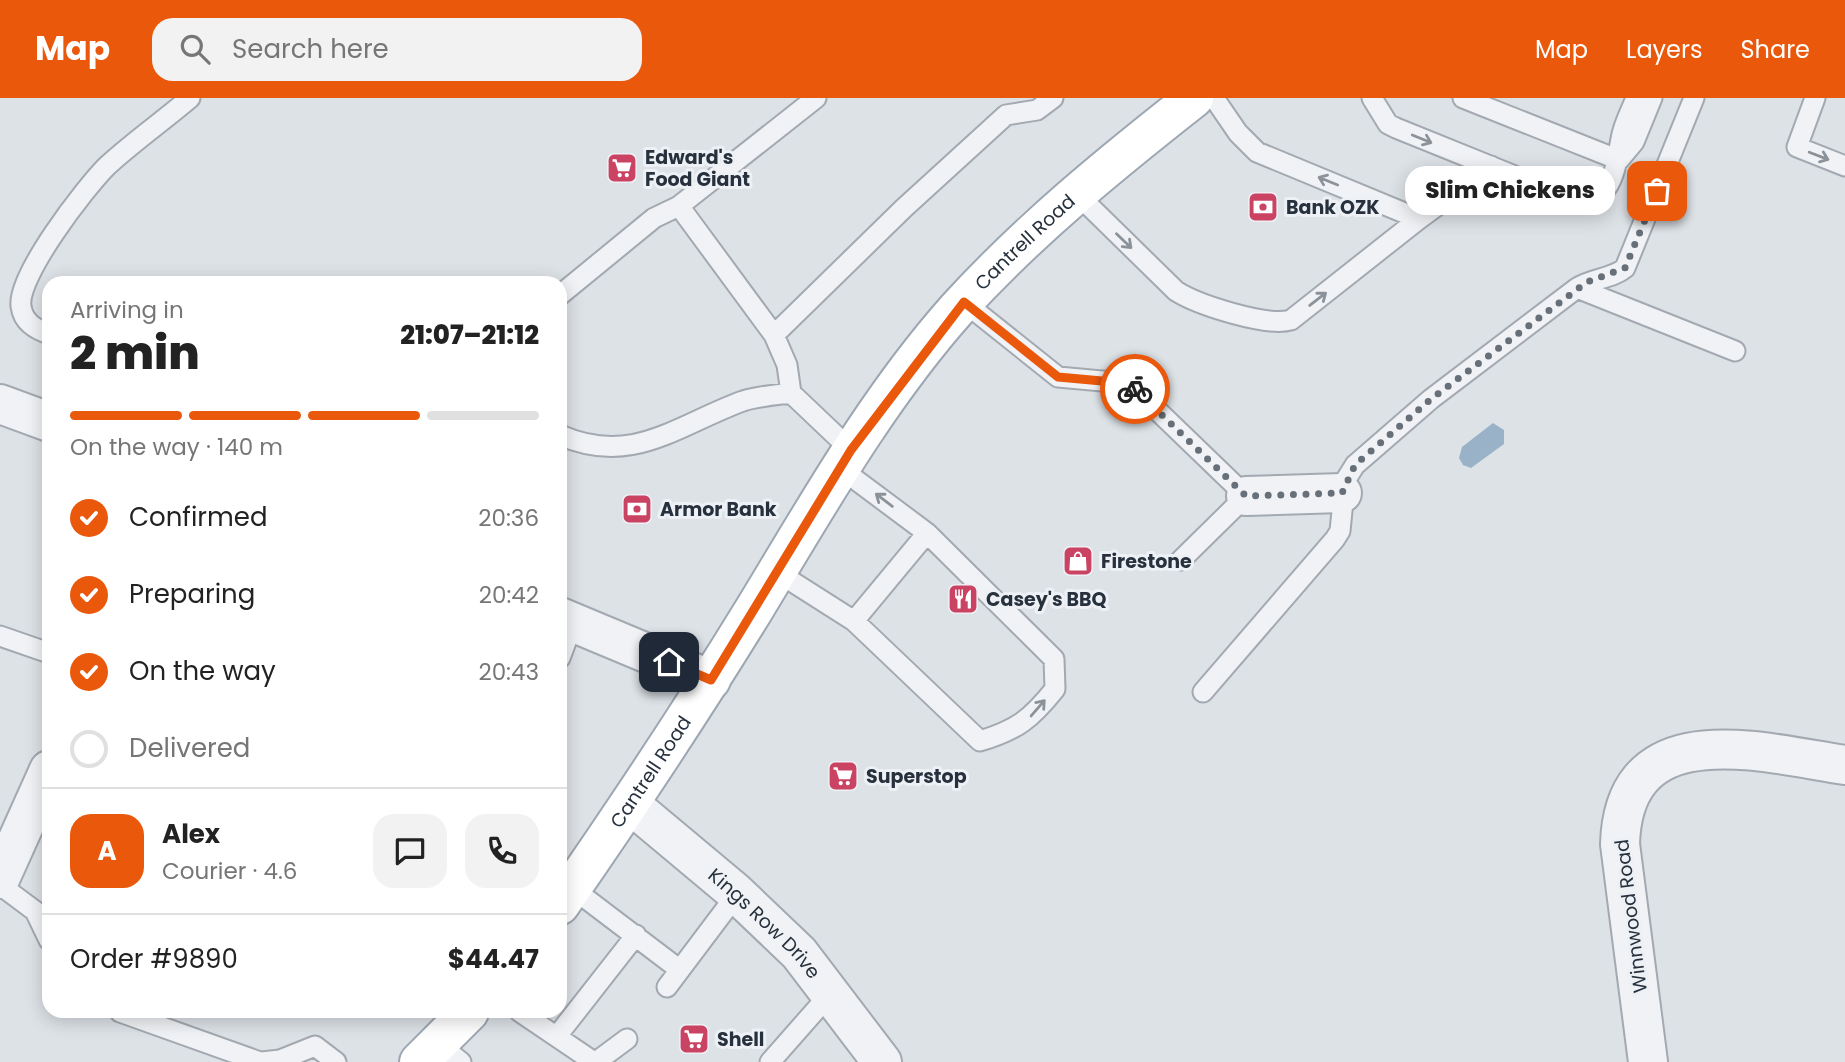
<!DOCTYPE html>
<meta charset="utf-8">
<style>
:root{--surface:#fff;--page:#f2f2f2;--text:#222;--muted:#767676;--line:#e0e0e0;--accent:#ea580c}
body{margin:0;font-family:Poppins,sans-serif;background:var(--page);color:var(--text);height:100vh;display:flex;flex-direction:column;font-size:26px;white-space:nowrap}
*{box-sizing:border-box;margin:0}
p{font-size:23px;color:var(--muted)}
.icon{flex:none;width:38px;height:38px;fill:none;stroke:currentColor;stroke-width:2;stroke-linecap:round;stroke-linejoin:round}
.map{position:relative;flex:1;overflow:hidden}
.side{position:absolute;left:42px;top:178px;width:525px;height:742px;display:flex;flex-direction:column;background:var(--surface);border-radius:21px;box-shadow:0 4px 18px #0003}
.side>*{flex:none}
.pin{position:absolute;display:grid;place-items:center;width:60px;height:60px;color:#fff;margin:-30px;border-radius:14px;box-shadow:0 4px 10px #0006}
.courier{position:absolute;display:grid;place-items:center;width:70px;height:70px;margin:-35px;border:5px solid #ea580c;border-radius:50%;background:#fff;color:#222;box-shadow:0 2px 9px #0007}
.bubble{position:absolute;height:49px;border-radius:21px;background:var(--surface);box-shadow:0 4px 18px #0003;font-size:23px;font-weight:800;line-height:49px;text-align:center}
.overview em{font-style:normal;font-weight:800}
.overview div{display:flex;flex-direction:column-reverse}
.overview{display:flex;align-items:center;justify-content:space-between;height:119px;padding:0 28px}
h1{font-size:46px;font-weight:800;line-height:52px}
.bar{display:grid;grid-template-columns:repeat(4,1fr);gap:10px 7px;align-content:center;height:84px;padding:0 28px}
.bar i{height:9px;border-radius:5px;background:var(--line)}
.bar .on{background:var(--accent)}
.bar p{grid-column:span 4}
.line{display:flex;align-items:center;gap:18px;padding:0 28px;border-top:2px solid var(--line)}
.line div{flex:1}
.round{display:grid;place-items:center;flex:none;width:74px;height:74px;border-radius:21px;background:var(--page)}
ol{padding:0 28px;list-style:none}
li{display:flex;align-items:center;gap:21px;height:77px}
li p{margin-inline-start:auto}
li .icon{padding:7px;border-radius:50%;background:var(--accent);color:#fff;stroke-width:4}
li:last-child{color:var(--muted)}
li i{width:38px;height:38px;border:4px solid var(--line);border-radius:50%}
header{display:flex;align-items:center;gap:42px;box-sizing:border-box;height:98px;padding:0 35px;background:var(--accent);color:#fff}
header strong{font-size:33px}
nav{display:flex;gap:38px;margin-inline-start:auto;font-size:24px}
.search{width:490px;height:63px;background:var(--page);display:flex;align-items:center;gap:18px;box-sizing:border-box;padding:0 24px;border-radius:21px;color:var(--muted);font-size:26px}
.map>svg:first-child{display:block}
.water{fill:#99b2c7}
.lines{fill:none;stroke-linecap:round;stroke-linejoin:round}
.lane-casing{stroke:#a3a9b1;stroke-width:23}
.street-casing{stroke:#a3a9b1;stroke-width:42}
.primary-casing{stroke:#9da7b2;stroke-width:42}
.lane{stroke:#f0f2f5;stroke-width:19}
.street{stroke:#f0f2f5;stroke-width:38}
.primary{stroke:#fff;stroke-width:38}
.oneway{stroke:#8c9299}
.done{stroke:#676f78;stroke-width:7;stroke-dasharray:0 12.6}
.route{stroke:#ea580c;stroke-width:9}
.labels{text-anchor:middle;dominant-baseline:central;stroke-width:6;stroke-linejoin:round;paint-order:stroke}
.poi-label{font-size:19px;font-weight:bold;fill:#27313d;stroke:#edf1f5;text-anchor:start}
.street-label{font-size:19px;fill:#27313d;stroke:#edf1f5}
</style>
<header>
<strong>Map</strong>
<div class="search"><svg class="icon" aria-label="search" viewBox="0 0 24 24"><circle cx="10" cy="10" r="6"/><path d="M15 15l6 6"/></svg>Search here</div>
<nav><a>Map</a><a>Layers</a><a>Share</a></nav>
</header>
<div class="map">
<svg width="1845" height="964" viewBox="0 0 1845 964">
<rect width="100%" height="100%" fill="#dde2e7"/>
<path class="water" d="M 1493,325 L 1504,332 L 1504,346 L 1471,370 L 1463,367 L 1459,360 L 1462,349 Z"/>
<g class="lines">
<g class="lane-casing">
<path id="lane" d="M 1372,0 L 1388,26 L 1396,30 L 1564,98 C 1611,111 1614,78 1621,41 C 1623,27 1631,13 1636,0
M 1463,0 L 1619,62 L 1634,44 L 1652,0
M 1815,0 L 1797,49 L 1845,68
M 1076,95 L 1176,193 C 1198,207 1267,229 1291,222 L 1419,121 L 1257,54 L 1238,35 L 1214,0
M 679,108 L 774,237 L 787,267 L 791,295 L 851,352
M 1419,121 L 1491,68
M 1577,190 L 1735,253
M 560,197 L 654,120 L 679,108 L 816,0
M 964,204 L 1058,279 L 1113,284 L 1134,290 L 1246,398 L 1181,462
M 49,236 C 35,231 23,224 21,208 C 17,178 85,90 107,68 C 133,44 163,23 190,0
M 774,237 L 904,110 L 1006,17 L 1037,12 L 1053,0
M 560,337 C 632,369 677,327 743,303 C 759,298 775,297 791,295
M 777,474 L 854,523 L 980,643 C 1017,632 1031,621 1055,591 L 1054,561 L 927,435 L 840,370
M 854,523 L 927,435
M 0,538 L 49,555
M 560,560 L 573,525
M 1203,594 L 1335,441 L 1340,433 L 1345,383 L 1355,367 L 1431,301 L 1577,190 C 1592,180 1612,181 1625,170 L 1694,0
M 0,787 L 35,813 L 49,842
M 572,790 L 680,872
M 667,889 L 737,796
M 120,914 L 260,964
M 520,914 L 594,964
M 557,938 L 636,837
M 438,945 L 461,964
M 262,964 L 280,962 L 315,948 L 336,964
M 596,964 L 627,941
M 770,964 L 829,897"/>
</g>
<g class="street-casing">
<g id="street">
<path d="M 0,306 L 49,324"/>
<path d="M 1246,398 L 1342,395"/>
<path d="M 560,519 L 711,582"/>
<path id="s1" d="M 630,706 L 734,793 L 799,855 L 882,964"/>
<path d="M 0,781 L 49,672"/>
<path d="M 1648,964 L 1620,746 C 1624,615 1759,654 1845,667"/>
</g>
</g>
<g class="primary-casing">
<g id="primary">
<path id="s2" d="M 560,807 C 628,709 693,611 755,510 C 817,408 877,301 957,211 C 1029,132 1110,66 1194,0"/>
<path d="M 419,964 L 469,914"/>
</g>
</g>
<use href="#lane" class="lane"/>
<use href="#street" class="street"/>
<use href="#primary" class="primary"/>
</g>
<defs><path id="oneway-shaft" d="M-6 0H5M1.5-3L5.5 0L1.5 3" fill="none" stroke-width="1.6" stroke-linecap="round" stroke-linejoin="round" transform="scale(1.75)"/></defs>
<g class="oneway">
<use href="#oneway-shaft" transform="translate(1422 41) rotate(22)"/>
<use href="#oneway-shaft" transform="translate(1819 58) rotate(21)"/>
<use href="#oneway-shaft" transform="translate(1328 83) rotate(-158)"/>
<use href="#oneway-shaft" transform="translate(1124 143) rotate(44)"/>
<use href="#oneway-shaft" transform="translate(1318 201) rotate(-38)"/>
<use href="#oneway-shaft" transform="translate(884 402) rotate(-143)"/>
<use href="#oneway-shaft" transform="translate(1038 610) rotate(-49)"/>
</g>
<g class="lines">
<path class="done" d="M 1135,291 L 1246,398 L 1342,395 L 1355,367 L 1431,301 L 1587,184 L 1625,170 L 1657,93"/>
<path class="route" d="M 669,564 L 711,582 L 851,352 L 964,204 L 1058,279 L 1113,284 L 1135,291"/>
</g>
<defs>
<g id="supermarket-square" transform="scale(1.575)"><rect x="-9" y="-9" width="18" height="18" rx="4" fill="#cb4362" stroke="#edf1f5"/><path d="M-6-5.5h2.5l.6 2H6L4.5 2H-2.5L-4.4-4H-6ZM-1.5 3.2a1.3 1.3 0 1 0 .1 0ZM3 3.2a1.3 1.3 0 1 0 .1 0Z" fill="#fff"/></g>
<g id="bank-square" transform="scale(1.575)"><rect x="-9" y="-9" width="18" height="18" rx="4" fill="#cb4362" stroke="#edf1f5"/><path d="M-6-4H6V4H-6ZM0-2.3a2.3 2.3 0 1 0 0 4.6a2.3 2.3 0 1 0 0-4.6Z" fill="#fff"/></g>
<g id="shop-square" transform="scale(1.575)"><rect x="-9" y="-9" width="18" height="18" rx="4" fill="#cb4362" stroke="#edf1f5"/><path d="M-5-2.5h2.3a2.7 3.5 0 0 1 5.4 0H5L5.5 6h-11ZM-1.5-2.5h3a1.5 2.3 0 0 0-3 0Z" fill="#fff"/></g>
<g id="restaurant-square" transform="scale(1.575)"><rect x="-9" y="-9" width="18" height="18" rx="4" fill="#cb4362" stroke="#edf1f5"/><path d="M-5-6h1v4h1v-4h1v4h1v-4h1v5L-1.5 .5V6h-2V.5L-5-1ZM5-6V6H3V1.5H1.5Q1.5-4 5-6Z" fill="#fff"/></g>
</defs>
<g fill-rule="evenodd">
<use href="#supermarket-square" x="622" y="70"/>
<use href="#bank-square" x="1263" y="109"/>
<use href="#bank-square" x="637" y="411"/>
<use href="#shop-square" x="1078" y="463"/>
<use href="#restaurant-square" x="963" y="501"/>
<use href="#supermarket-square" x="843" y="678"/>
<use href="#supermarket-square" x="694" y="941"/>
</g>
<g class="labels">
<g class="poi-label">
<text x="645" y="59">Edward's<tspan x="645" dy="22">Food Giant</tspan></text>
<text x="1286" y="109">Bank OZK</text>
<text x="660" y="411">Armor Bank</text>
<text x="1101" y="463">Firestone</text>
<text x="986" y="501">Casey's BBQ</text>
<text x="866" y="678">Superstop</text>
<text x="717" y="941">Shell</text>
</g>
<g class="street-label">
<text stroke="none"><textPath href="#s2" startOffset="812">Cantrell Road</textPath></text>
<text stroke="none"><textPath href="#s2" startOffset="161">Cantrell Road</textPath></text>
<text transform="translate(1631 818) rotate(-97)">Winnwood Road</text>
<text stroke="none"><textPath href="#s1" startOffset="180">Kings Row Drive</textPath></text>
</g>
</g>
</svg>
<div class="pin" style="left:1657px;top:93px;background:#ea580c"><svg class="icon" aria-label="bag" viewBox="0 0 24 24"><path d="M5 8h14l-1 12H6zM9 8a3 3 0 0 1 6 0"/></svg></div>
<div class="pin" style="left:669px;top:564px;background:#1f2937"><svg class="icon" aria-label="home" viewBox="0 0 24 24"><path d="M3 11l9-7 9 7M6 9v11h12V9"/></svg></div>
<div class="courier" style="left:1135px;top:291px"><svg class="icon" aria-label="bike" viewBox="0 0 24 24"><circle cx="6" cy="16" r="4"/><circle cx="18" cy="16" r="4"/><path d="M6 16l4-8h5l3 8M10 8l3 8H6M13 5h3"/></svg></div>
<div class="bubble" style="left:1405px;top:68px;width:210px">Slim Chickens</div>
<section class="side">
<div class="overview"><div><h1>2 min</h1><p>Arriving in</p></div><em>21:07–21:12</em></div>
<div class="bar"><i class="on"></i><i class="on"></i><i class="on"></i><i></i><p>On the way · 140 m</p></div>
<ol>
<li><svg class="icon" aria-label="check" viewBox="0 0 24 24"><path d="M5 12l5 5 9-10"/></svg>Confirmed<p>20:36</p></li>
<li><svg class="icon" aria-label="check" viewBox="0 0 24 24"><path d="M5 12l5 5 9-10"/></svg>Preparing<p>20:42</p></li>
<li><svg class="icon" aria-label="check" viewBox="0 0 24 24"><path d="M5 12l5 5 9-10"/></svg>On the way<p>20:43</p></li>
<li><i></i>Delivered</li>
</ol>
<div class="line" style="height:126px"><b class="round" style="background:var(--accent);color:#fff">A</b><div><b>Alex</b><p>Courier · 4.6</p></div><a class="round"><svg class="icon" aria-label="chat" viewBox="0 0 24 24"><path d="M4 5h16v11H9l-5 4z"/></svg></a><a class="round"><svg class="icon" aria-label="phone" viewBox="0 0 24 24"><path d="M5 4h4l2 5-3 2q2 4 5 5l2-3 5 2v4C11 20 4 13 5 4z"/></svg></a></div>
<div class="line" style="height:91px"><div>Order #9890</div><b>$44.47</b></div>
</section>
</div>
